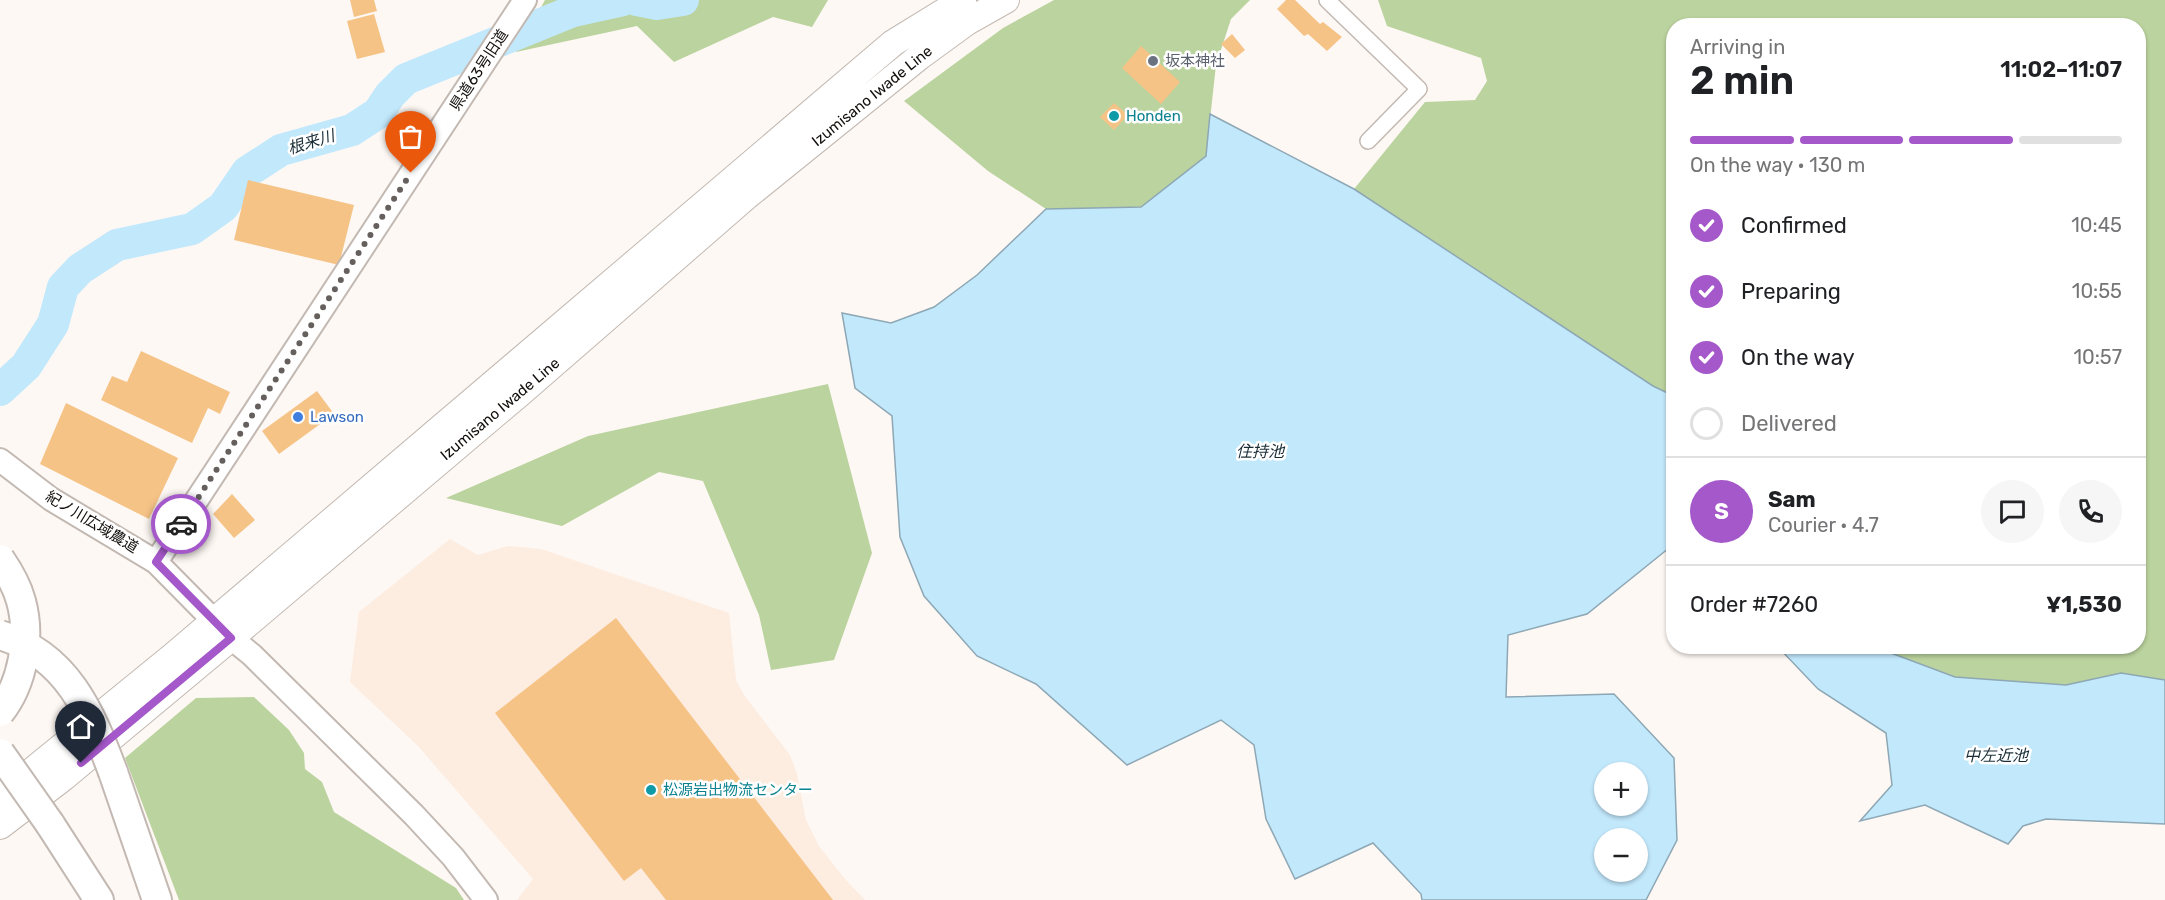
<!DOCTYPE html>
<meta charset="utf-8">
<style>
:root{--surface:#fff;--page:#f6f6f6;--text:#202124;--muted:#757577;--line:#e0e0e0;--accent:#a558c9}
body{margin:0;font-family:Rubik,"Noto Sans JP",sans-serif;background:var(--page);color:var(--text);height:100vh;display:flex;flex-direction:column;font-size:22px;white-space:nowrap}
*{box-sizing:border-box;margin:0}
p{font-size:20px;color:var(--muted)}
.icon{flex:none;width:33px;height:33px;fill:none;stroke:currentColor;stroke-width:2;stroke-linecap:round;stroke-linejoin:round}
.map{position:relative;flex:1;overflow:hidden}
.side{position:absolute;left:1666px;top:18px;width:480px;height:636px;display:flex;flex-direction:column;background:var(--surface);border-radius:24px;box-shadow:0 2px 4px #0004}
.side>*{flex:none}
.fabs{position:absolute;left:1594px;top:762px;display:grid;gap:12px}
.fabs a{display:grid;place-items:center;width:54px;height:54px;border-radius:50%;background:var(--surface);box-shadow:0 2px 4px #0004;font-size:30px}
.pin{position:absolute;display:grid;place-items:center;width:51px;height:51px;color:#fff;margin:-62px -26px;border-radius:50% 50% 50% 0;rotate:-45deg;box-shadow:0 0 6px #0007}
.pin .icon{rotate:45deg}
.courier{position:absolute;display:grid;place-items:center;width:60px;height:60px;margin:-30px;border:4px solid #a558c9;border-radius:50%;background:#fff;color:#222;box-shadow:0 2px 8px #0007}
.overview em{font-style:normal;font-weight:600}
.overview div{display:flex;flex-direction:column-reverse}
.overview{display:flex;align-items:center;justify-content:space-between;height:102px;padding:0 24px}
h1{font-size:39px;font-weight:600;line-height:45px}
.bar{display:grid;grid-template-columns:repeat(4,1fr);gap:9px 6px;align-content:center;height:72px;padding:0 24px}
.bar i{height:8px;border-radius:4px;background:var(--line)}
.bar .active{background:var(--accent)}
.bar p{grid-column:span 4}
.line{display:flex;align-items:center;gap:15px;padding:0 24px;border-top:2px solid var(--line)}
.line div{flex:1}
.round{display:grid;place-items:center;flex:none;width:63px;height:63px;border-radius:32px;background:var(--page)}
ol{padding:0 24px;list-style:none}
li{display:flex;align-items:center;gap:18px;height:66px}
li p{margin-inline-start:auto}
li .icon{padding:6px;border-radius:50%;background:var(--accent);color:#fff;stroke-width:4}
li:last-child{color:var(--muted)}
li i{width:33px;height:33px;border:3px solid var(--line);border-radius:50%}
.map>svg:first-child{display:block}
.built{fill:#fdece0}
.green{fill:#bbd39e}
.water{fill:#c2e8fc;stroke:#8da7b4;stroke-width:1.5;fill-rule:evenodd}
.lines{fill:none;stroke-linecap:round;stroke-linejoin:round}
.river{stroke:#c2e8fc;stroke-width:32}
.building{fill:#f6c387}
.street-casing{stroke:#c3b9b2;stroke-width:18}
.secondary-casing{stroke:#c3b9b2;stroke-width:26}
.primary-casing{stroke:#c3b9b2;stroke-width:28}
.highway-casing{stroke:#c3b9b2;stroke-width:32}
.street{stroke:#fff;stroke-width:15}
.secondary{stroke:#fff;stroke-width:22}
.primary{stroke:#fff;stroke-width:26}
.highway{stroke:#fff;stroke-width:28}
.highway-bridge-casing{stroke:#c3b9b2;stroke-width:32;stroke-linecap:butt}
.highway-bridge{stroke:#fff;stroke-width:28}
.done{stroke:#65605d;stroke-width:6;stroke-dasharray:0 10.8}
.route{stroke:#a558c9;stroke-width:8}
.worship-dot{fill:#6b7280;stroke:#fff;stroke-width:2}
.culture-dot{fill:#0f9aa8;stroke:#fff;stroke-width:2}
.shop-dot{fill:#3f7fe0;stroke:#fff;stroke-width:2}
.labels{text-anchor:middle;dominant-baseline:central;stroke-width:5;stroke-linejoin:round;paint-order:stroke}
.worship-label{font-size:15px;fill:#5b616d;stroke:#fff;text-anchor:start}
.street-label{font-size:15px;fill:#120e0c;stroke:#fff}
.culture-label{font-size:15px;fill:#0d838f;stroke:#fff;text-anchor:start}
.shop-label{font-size:15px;fill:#366cbe;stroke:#fff;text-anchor:start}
.water-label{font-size:16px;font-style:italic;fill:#192c35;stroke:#fff}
</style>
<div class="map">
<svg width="2165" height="900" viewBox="0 0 2165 900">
<rect width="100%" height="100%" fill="#fef8f4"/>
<path class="built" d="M 450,539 L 478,555 L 508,546 L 541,549 L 729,613 L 736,680 L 744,695 L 790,755 L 797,774 L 806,820 L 819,846 L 845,879 L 865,900 L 517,900 L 533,879 L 418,746 L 350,682 L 359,612 Z"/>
<path class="green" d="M 545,0 L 828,0 L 812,27 L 773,17 L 674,62 L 637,26 L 516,52 Z
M 1054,0 L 1250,0 L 1231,19 L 1216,65 L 1206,156 L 1141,207 L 1046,209 L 988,171 L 904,101 L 1003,28 Z
M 1378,0 L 2165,0 L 2165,680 L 2121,673 L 2066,685 L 1955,677 L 1875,647 L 2139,646 L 2139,26 L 1674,26 L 1674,396 L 1653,386 L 1354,189 L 1425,102 L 1475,100 L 1487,81 L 1481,58 L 1387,26 Z
M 828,384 L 872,553 L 834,660 L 771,670 L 759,615 L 703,481 L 659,472 L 562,526 L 446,498 L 588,436 Z
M 254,697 L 289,730 L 304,753 L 305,769 L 322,782 L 334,812 L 456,888 L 464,900 L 179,900 L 125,758 L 196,698 Z"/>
<path class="water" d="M 1210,114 L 1354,189 L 1653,386 L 1674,396 L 1674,544 L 1587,614 L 1508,635 L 1506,697 L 1614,694 L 1674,758 L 1677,840 L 1646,900 L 1422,900 L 1421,894 L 1373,843 L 1295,879 L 1266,819 L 1254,745 L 1221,720 L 1127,765 L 1036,684 L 977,656 L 924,596 L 900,537 L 892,416 L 855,388 L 842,313 L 891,323 L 934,307 L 977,275 L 1046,209 L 1141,207 L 1206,156 ZM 1605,772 L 1638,772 L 1638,806 L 1605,806 ZM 1605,838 L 1638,838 L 1638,872 L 1605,872 Z
M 1778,647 L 1875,647 L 1955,677 L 2066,685 L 2121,673 L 2165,680 L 2165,824 L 2046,819 L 2023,826 L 2008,844 L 1925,805 L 1860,821 L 1892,785 L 1886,733 L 1818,689 Z"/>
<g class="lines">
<path class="river" d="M 637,0 L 657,4 L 683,0
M 0,390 L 26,366 L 53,324 L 63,287 L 80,269 L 117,245 L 192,229 L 223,207 L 247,172 L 281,150 L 352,130 L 378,113 L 390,95 L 406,79 L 573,11 L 623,0"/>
</g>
<path class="building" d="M 350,0 L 374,0 L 377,11 L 354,17 Z
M 1286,0 L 1295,0 L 1320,24 L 1323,22 L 1342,37 L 1327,51 L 1308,34 L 1304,36 L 1277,9 Z
M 374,14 L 385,52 L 357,59 L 347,21 Z
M 1232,34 L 1245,50 L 1235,58 L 1221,44 Z
M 1141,46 L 1180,82 L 1161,104 L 1122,68 Z
M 1114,103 L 1128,115 L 1114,130 L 1100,117 Z
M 248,180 L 354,205 L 339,265 L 234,240 Z
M 141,351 L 230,392 L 220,414 L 208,408 L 192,443 L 101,400 L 112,376 L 127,382 Z
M 317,391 L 334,414 L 279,454 L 262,431 Z
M 66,403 L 178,458 L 149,519 L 40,464 Z
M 232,494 L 255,520 L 234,538 L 213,514 Z
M 616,618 L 833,900 L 666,900 L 641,868 L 624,881 L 495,713 Z"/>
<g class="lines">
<g class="street-casing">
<path id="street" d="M 1327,0 L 1419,89 L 1368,141"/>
</g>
<g class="secondary-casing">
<path id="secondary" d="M 0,460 L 51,499 L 156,562 L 231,638 L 252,655 L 414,815 L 453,857 L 486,900
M 156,562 L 525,0"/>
</g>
<g class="primary-casing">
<path id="primary" d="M 0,797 L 174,655 L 893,43 L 963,0
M 0,826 L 63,778 L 231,638 L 518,395 L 747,196 L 919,57 L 967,22 L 1006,0"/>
</g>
<g class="highway-casing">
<path id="highway" d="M 113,772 L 157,900
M 50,824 L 99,900"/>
</g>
<use href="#street" class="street"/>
<use href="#secondary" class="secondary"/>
<use href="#primary" class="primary"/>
<use href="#highway" class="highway"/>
<g class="highway-bridge-casing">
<path id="highway-bridge" d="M 0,559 C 9,572 17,586 21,601 C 31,637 23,683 0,712
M 0,635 C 67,655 90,711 113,772
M 0,753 L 50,824"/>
</g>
<use href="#highway-bridge" class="highway-bridge"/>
</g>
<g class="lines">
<path class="done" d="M 181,524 L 411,173"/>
<path class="route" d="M 81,763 L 231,638 L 156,562 L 181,524"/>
</g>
<circle class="worship-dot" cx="1153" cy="61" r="6"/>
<g class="culture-dot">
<circle cx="1114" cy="116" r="6"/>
<circle cx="651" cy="790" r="6"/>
</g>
<circle class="shop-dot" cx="298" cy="417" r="6"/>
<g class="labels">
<g class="worship-label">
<text x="1165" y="61">坂本神社</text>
</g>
<g class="street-label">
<text transform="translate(479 70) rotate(-57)">県道63号旧道</text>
<text transform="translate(872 96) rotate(-39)">Izumisano Iwade Line</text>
<text transform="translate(500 409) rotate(-40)">Izumisano Iwade Line</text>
<text transform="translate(92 522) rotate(31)">紀ノ川広域農道</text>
</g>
<g class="culture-label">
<text x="1126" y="116">Honden</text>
<text x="663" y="790">松源岩出物流センター</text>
</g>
<g class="shop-label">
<text x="310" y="417">Lawson</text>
</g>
<g class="water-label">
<text transform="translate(311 142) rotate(-17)">根来川</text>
<text x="1260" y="451">住持池</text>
<text x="1996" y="755">中左近池</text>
</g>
</g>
</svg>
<div class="fabs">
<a>+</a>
<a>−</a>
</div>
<div class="pin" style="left:411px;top:173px;background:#ea580c"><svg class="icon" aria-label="bag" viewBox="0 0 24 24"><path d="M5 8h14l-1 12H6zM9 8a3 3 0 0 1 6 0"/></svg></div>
<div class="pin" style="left:81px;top:763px;background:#1f2937"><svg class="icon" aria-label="home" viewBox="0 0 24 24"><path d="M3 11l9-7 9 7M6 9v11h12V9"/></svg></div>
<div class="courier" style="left:181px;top:524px"><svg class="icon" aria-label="car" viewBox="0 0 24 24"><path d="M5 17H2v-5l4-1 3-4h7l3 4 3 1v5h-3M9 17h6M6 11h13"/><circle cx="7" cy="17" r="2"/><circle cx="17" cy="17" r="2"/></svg></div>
<section class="side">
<div class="overview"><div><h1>2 min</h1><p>Arriving in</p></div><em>11:02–11:07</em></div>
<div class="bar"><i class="active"></i><i class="active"></i><i class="active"></i><i></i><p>On the way · 130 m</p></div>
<ol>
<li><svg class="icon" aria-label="check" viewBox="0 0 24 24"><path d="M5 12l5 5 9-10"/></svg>Confirmed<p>10:45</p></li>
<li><svg class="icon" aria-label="check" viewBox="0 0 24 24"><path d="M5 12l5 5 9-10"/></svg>Preparing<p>10:55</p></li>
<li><svg class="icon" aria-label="check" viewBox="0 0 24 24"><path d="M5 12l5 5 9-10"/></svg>On the way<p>10:57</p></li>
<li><i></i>Delivered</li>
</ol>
<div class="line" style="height:108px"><b class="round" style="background:var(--accent);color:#fff">S</b><div><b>Sam</b><p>Courier · 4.7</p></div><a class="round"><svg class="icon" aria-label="chat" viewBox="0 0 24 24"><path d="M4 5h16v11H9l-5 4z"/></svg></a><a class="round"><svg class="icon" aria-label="phone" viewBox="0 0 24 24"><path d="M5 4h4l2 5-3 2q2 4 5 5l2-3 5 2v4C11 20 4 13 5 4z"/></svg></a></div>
<div class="line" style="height:78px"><div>Order #7260</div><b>¥1,530</b></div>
</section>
</div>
